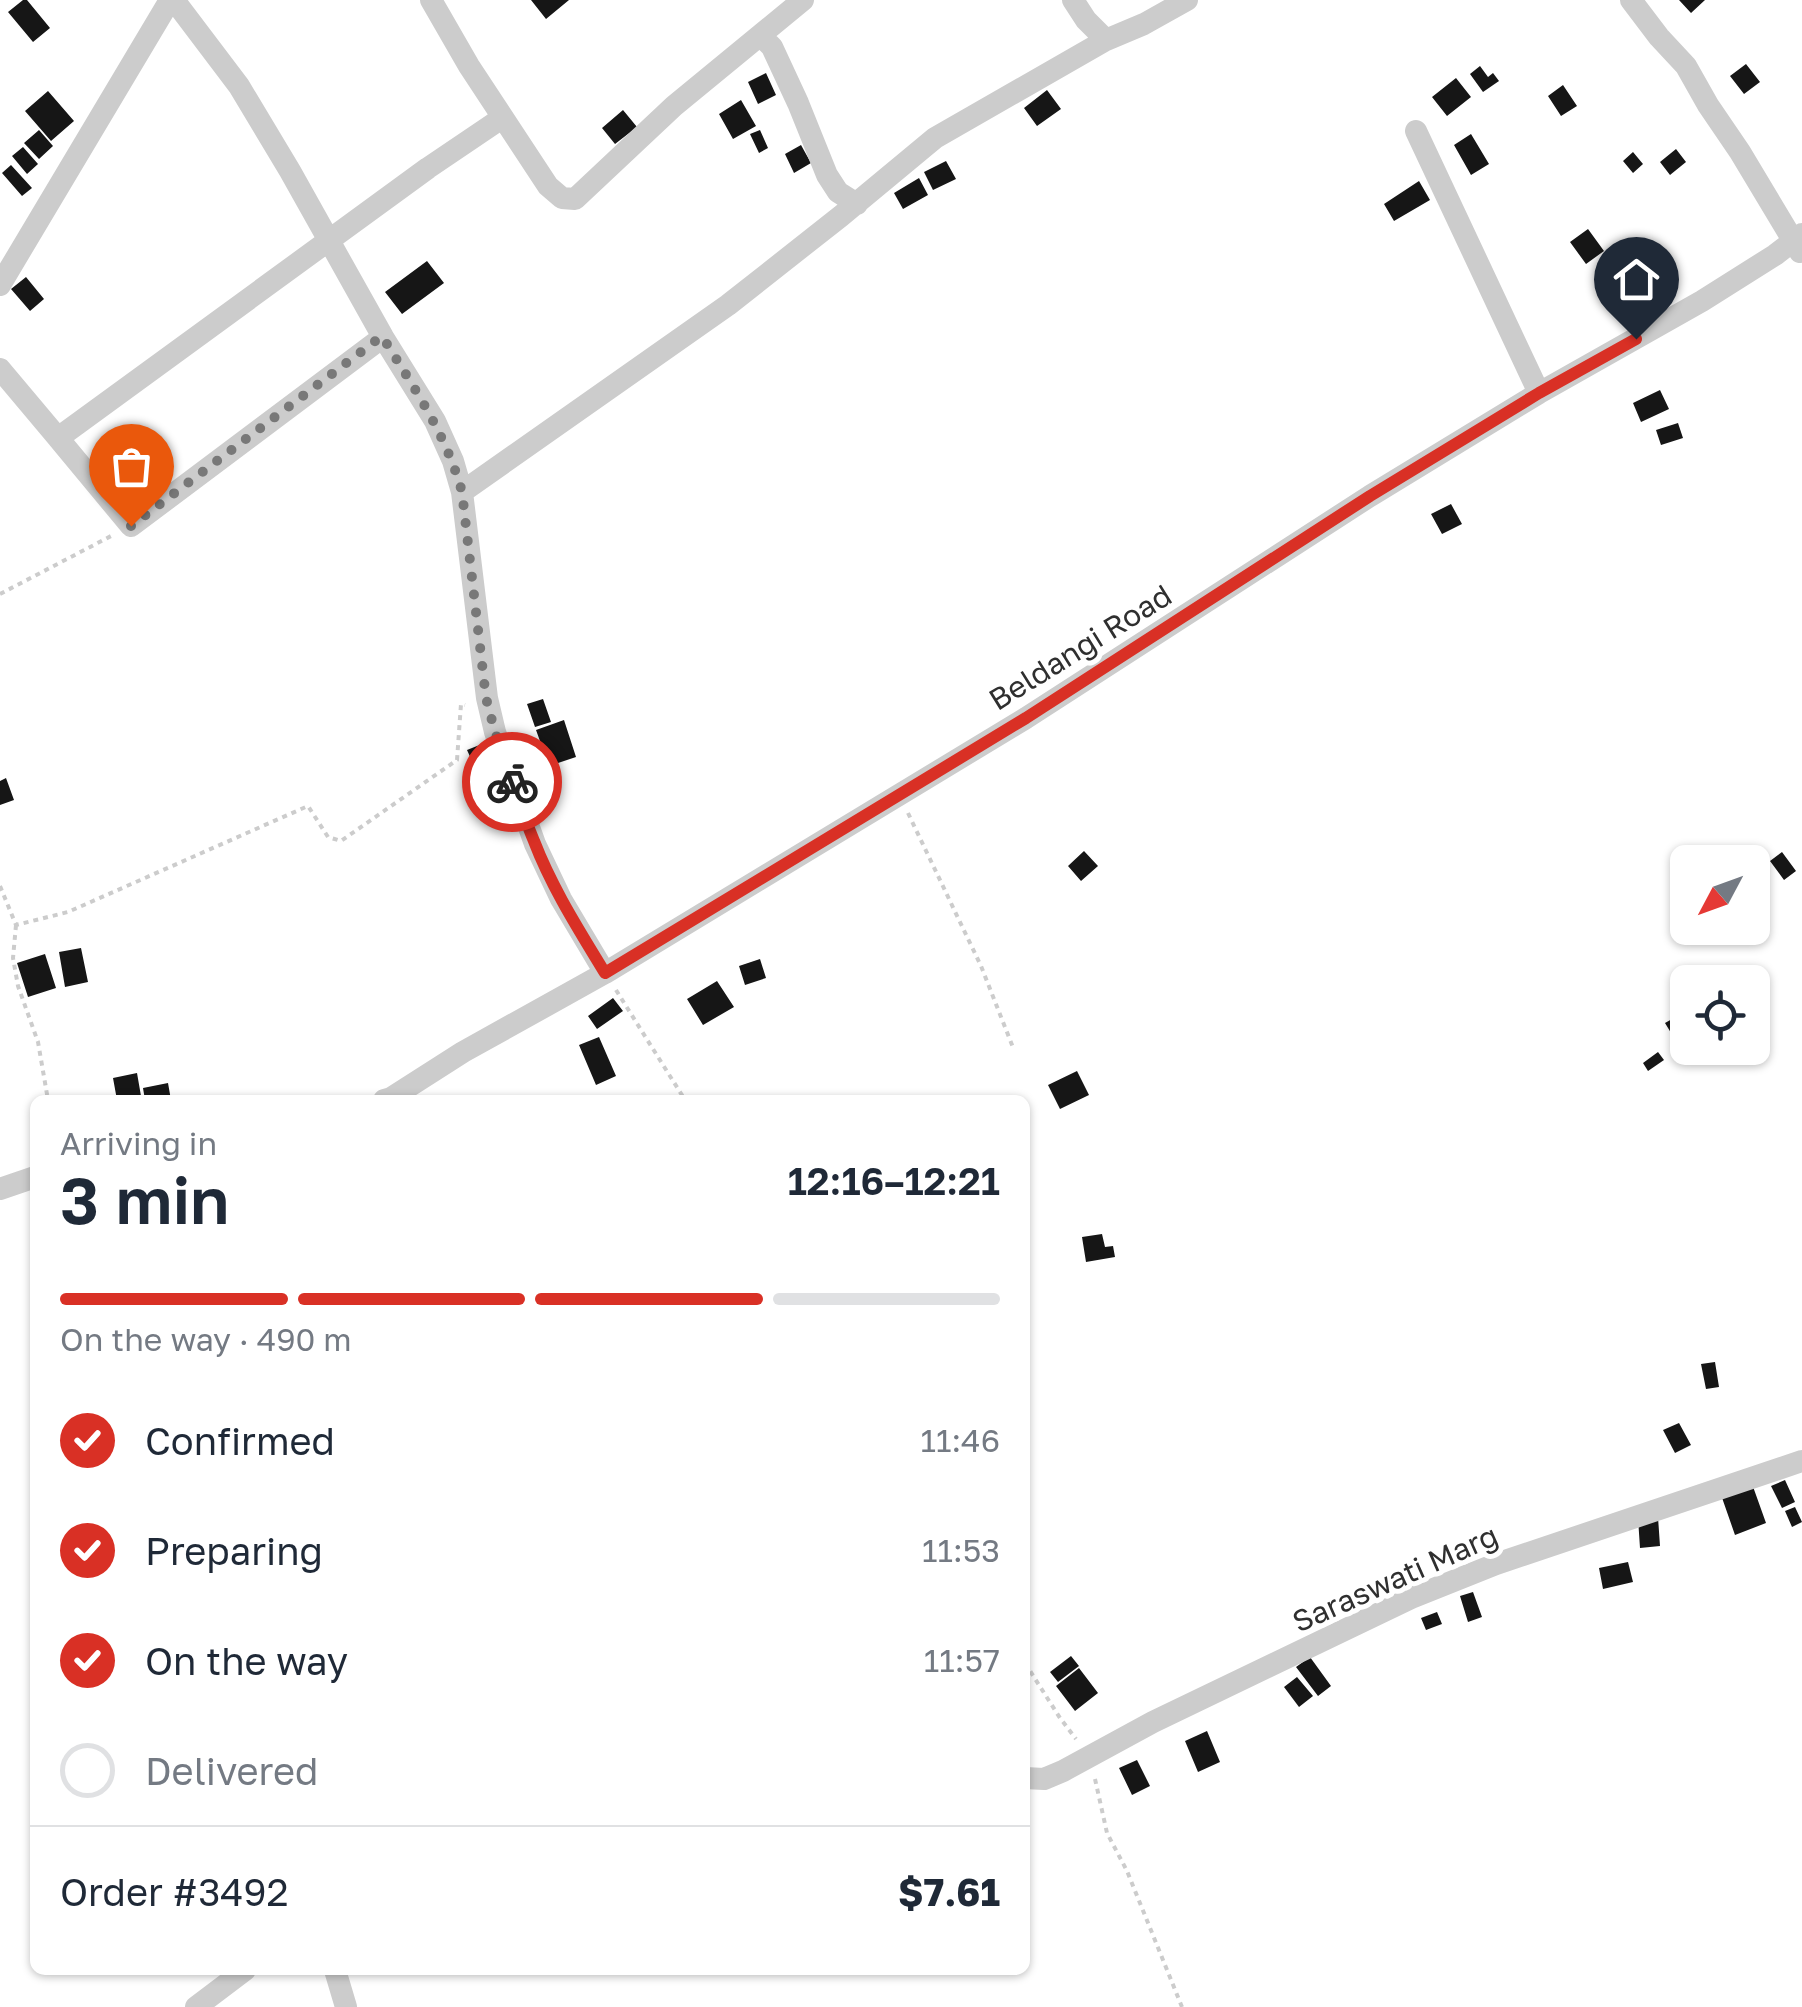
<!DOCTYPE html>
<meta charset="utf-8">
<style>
:root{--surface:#fff;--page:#f2f2f3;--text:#1f2937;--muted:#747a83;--line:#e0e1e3;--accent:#d93025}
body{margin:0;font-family:"Golos Text",sans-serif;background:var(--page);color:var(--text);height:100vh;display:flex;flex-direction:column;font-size:38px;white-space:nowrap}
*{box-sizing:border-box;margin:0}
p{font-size:32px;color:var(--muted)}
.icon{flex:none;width:55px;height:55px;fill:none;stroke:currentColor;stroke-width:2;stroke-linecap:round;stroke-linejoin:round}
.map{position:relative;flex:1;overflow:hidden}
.side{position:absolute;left:30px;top:1095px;width:1000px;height:880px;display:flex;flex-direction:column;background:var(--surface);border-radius:15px;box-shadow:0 2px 8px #0004}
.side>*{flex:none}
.needle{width:65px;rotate:229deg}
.fabs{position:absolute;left:1670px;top:845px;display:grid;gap:20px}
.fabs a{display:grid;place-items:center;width:100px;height:100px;border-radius:15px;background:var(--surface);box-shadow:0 2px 8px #0004;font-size:50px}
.pin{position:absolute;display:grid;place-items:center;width:85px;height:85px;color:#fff;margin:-102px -42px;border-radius:50% 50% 50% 0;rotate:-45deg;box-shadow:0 0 10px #0007}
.pin .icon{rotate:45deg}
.courier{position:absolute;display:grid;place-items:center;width:100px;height:100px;margin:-50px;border:8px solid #d93025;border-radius:50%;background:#fff;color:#222;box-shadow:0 2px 12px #0007}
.headline em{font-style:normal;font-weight:600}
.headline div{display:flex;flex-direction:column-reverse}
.headline{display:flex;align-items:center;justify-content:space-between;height:170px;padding:0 30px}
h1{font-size:65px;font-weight:600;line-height:75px}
.bar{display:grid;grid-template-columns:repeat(4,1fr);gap:15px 10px;align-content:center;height:120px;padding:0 30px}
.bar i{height:12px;border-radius:8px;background:var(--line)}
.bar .selected{background:var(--accent)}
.bar p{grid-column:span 4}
.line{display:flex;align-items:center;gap:25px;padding:0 30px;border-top:2px solid var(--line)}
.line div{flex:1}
ol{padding:0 30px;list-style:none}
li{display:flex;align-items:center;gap:30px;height:110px}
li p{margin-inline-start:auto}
li .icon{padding:10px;border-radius:50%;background:var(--accent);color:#fff;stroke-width:4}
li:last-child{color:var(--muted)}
li i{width:55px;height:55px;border:5px solid var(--line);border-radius:50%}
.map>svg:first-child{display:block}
.building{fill:#161616}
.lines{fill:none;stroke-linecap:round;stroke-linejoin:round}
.path{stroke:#ccc;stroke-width:4;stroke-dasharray:5 5;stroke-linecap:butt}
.minor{stroke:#ccc;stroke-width:22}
.done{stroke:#787878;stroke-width:10;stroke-dasharray:0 18}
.route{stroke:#d93025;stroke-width:12}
.labels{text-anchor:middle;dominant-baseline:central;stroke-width:10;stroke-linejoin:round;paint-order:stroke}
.street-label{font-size:30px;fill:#2f2f2f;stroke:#fff}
</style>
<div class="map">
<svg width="1802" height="2007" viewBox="0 0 1802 2007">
<rect width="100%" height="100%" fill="#fff"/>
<path class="building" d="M 23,0 L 27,0 L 50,28 L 33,42 L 8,12 Z
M 531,0 L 569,0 L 546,19 Z
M 1679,0 L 1705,0 L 1691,13 Z
M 1746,64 L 1760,82 L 1744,94 L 1730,76 Z
M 1480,66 L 1488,77 L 1493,73 L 1499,81 L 1483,92 L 1470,74 Z
M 766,73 L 776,95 L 758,104 L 748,82 Z
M 1456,78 L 1471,97 L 1447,116 L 1432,97 Z
M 1563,85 L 1577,106 L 1561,116 L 1548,96 Z
M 1047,90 L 1061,109 L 1037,126 L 1024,108 Z
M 48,91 L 74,121 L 51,141 L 25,111 Z
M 741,100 L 756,126 L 733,139 L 719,114 Z
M 623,110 L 637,127 L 615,144 L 602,128 Z
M 39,130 L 53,146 L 39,159 L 24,143 Z
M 760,130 L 768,148 L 759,153 L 750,134 Z
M 1471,134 L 1489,164 L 1471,175 L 1454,145 Z
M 801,145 L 811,163 L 794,173 L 785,154 Z
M 23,147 L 38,164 L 27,174 L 12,156 Z
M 1676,149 L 1686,162 L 1670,175 L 1660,162 Z
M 1633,152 L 1643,164 L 1633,173 L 1623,161 Z
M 946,161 L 956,179 L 933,190 L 924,172 Z
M 11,165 L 32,188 L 22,196 L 2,173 Z
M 919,178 L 928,195 L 903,209 L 894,193 Z
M 1419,181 L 1430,200 L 1394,221 L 1384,204 Z
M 1588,229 L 1604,251 L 1586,264 L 1570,242 Z
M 427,261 L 444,283 L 402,314 L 385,292 Z
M 26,277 L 44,299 L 30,311 L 11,289 Z
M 1660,390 L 1669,409 L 1641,422 L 1633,403 Z
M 1678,423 L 1683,438 L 1661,445 L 1656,430 Z
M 1451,504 L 1462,524 L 1442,534 L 1431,514 Z
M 543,699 L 551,722 L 535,727 L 527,704 Z
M 564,720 L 576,757 L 549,766 L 536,730 Z
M 487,742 L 493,754 L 473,763 L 467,750 Z
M 6,778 L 14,800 L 0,805 L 0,781 Z
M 1084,851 L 1098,866 L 1081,881 L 1068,866 Z
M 1782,852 L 1796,871 L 1784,880 L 1770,861 Z
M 81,948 L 88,982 L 65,987 L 59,952 Z
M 45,954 L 56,988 L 28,997 L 17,963 Z
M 760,959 L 766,978 L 745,985 L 739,966 Z
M 717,981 L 734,1007 L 703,1025 L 687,999 Z
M 613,998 L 623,1011 L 597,1029 L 588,1016 Z
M 1688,1010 L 1688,1041 L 1679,1046 L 1665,1023 Z
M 599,1037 L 616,1076 L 596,1085 L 579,1045 Z
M 1658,1052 L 1664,1060 L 1648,1071 L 1643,1063 Z
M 1077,1071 L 1089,1095 L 1060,1109 L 1048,1085 Z
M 137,1073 L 141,1096 L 117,1100 L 113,1078 Z
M 168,1083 L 171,1100 L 145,1100 L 143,1088 Z
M 1102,1234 L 1105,1247 L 1113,1246 L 1115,1257 L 1086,1262 L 1082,1237 Z
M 1715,1362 L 1719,1387 L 1706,1389 L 1701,1364 Z
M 1679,1423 L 1691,1445 L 1675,1453 L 1663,1430 Z
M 1785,1480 L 1795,1502 L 1782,1508 L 1771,1486 Z
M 1751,1481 L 1766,1523 L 1735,1535 L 1720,1492 Z
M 1795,1507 L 1802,1522 L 1792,1527 L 1785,1511 Z
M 1658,1517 L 1660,1546 L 1640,1548 L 1638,1518 Z
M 1628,1562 L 1633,1582 L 1603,1589 L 1599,1568 Z
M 1473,1592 L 1482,1617 L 1468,1622 L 1460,1596 Z
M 1437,1612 L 1442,1624 L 1426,1630 L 1421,1618 Z
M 1071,1656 L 1079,1666 L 1058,1682 L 1050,1672 Z
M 1310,1657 L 1331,1686 L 1318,1696 L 1296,1667 Z
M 1079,1668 L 1098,1693 L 1075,1711 L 1056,1686 Z
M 1297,1677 L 1313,1696 L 1299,1707 L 1284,1687 Z
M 1207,1731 L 1220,1762 L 1198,1772 L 1185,1741 Z
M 1137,1760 L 1150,1786 L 1132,1795 L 1119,1768 Z"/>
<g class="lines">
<path class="path" d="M 0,594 L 113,535
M 908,813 L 981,966 L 1014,1050
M 0,886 L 16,925 L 68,912 L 308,806 L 328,837 L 341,841 L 457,760 L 461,704 L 465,705
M 16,925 L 13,958 L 18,986 L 38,1042 L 48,1100
M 616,990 L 685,1100
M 1025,1663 L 1060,1718 L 1076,1739
M 1095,1779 L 1107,1833 L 1127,1871 L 1182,2007"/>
<path class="minor" d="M 174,0 L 239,86 L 290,171 L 383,337 L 435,421 L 453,461 L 462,492 L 487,698 L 495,732 L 535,844 L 561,899 L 605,973
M 431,0 L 469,66 L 548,186 L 562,198 L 575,199 L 674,106 L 803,0
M 1073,0 L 1086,20 L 1106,40
M 1631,0 L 1659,37 L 1686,66 L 1708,105 L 1740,152 L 1800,252
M 758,37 L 765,40 L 772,47 L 798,103 L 827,175 L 838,192 L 857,204
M 1416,131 L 1539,393
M 0,285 L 170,0
M 0,369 L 58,438 L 428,168 L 502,118
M 58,438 L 131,526 L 383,337
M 462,492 L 728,305 L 841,216 L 935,138 L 1106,40 L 1144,24 L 1187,0
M 384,1100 L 391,1098 L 463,1052 L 605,973 L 1026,718 L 1370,496 L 1539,393 L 1702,301 L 1775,255 L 1802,234
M 0,1189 L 35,1177
M 1025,1778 L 1044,1779 L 1063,1771 L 1153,1722 L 1411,1598 L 1496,1564 L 1802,1461
M 335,1970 L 346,2007
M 196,2007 L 245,1970"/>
</g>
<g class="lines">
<path class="done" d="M 131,526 L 382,336 C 414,388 446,434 462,492 L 486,698 L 495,732 L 512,782"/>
<path class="route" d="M 512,782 C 519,802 526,822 534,841 C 552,888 579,930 605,973 L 1026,718 L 1370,496 L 1539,393 L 1636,339"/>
</g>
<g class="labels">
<g class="street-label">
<text transform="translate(1080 647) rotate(-32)">Beldangi Road</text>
<text transform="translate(1395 1578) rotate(-24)">Saraswati Marg</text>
</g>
</g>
</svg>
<div class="fabs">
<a><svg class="needle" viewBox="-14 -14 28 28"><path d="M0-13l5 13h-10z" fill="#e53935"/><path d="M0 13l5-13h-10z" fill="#747a83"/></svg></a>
<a><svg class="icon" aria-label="locate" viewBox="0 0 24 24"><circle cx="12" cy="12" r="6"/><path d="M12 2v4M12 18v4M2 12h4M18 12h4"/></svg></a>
</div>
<div class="pin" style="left:131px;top:526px;background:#ea580c"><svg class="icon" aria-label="bag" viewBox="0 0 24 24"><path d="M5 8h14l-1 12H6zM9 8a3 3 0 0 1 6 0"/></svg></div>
<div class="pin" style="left:1636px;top:339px;background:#1f2937"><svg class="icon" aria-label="home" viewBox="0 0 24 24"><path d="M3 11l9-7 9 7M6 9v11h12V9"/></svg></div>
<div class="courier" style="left:512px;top:782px"><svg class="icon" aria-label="bike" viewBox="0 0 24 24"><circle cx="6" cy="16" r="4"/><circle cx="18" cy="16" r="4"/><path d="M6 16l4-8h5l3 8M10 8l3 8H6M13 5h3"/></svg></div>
<section class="side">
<div class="headline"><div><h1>3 min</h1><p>Arriving in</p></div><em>12:16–12:21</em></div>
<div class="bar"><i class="selected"></i><i class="selected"></i><i class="selected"></i><i></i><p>On the way · 490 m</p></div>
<ol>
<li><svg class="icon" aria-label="check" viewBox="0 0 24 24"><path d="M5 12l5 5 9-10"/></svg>Confirmed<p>11:46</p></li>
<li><svg class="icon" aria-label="check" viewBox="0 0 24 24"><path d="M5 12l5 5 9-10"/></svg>Preparing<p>11:53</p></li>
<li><svg class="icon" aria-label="check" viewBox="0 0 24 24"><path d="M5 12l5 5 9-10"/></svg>On the way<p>11:57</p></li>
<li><i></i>Delivered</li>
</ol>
<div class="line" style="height:130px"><div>Order #3492</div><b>$7.61</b></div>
</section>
</div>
